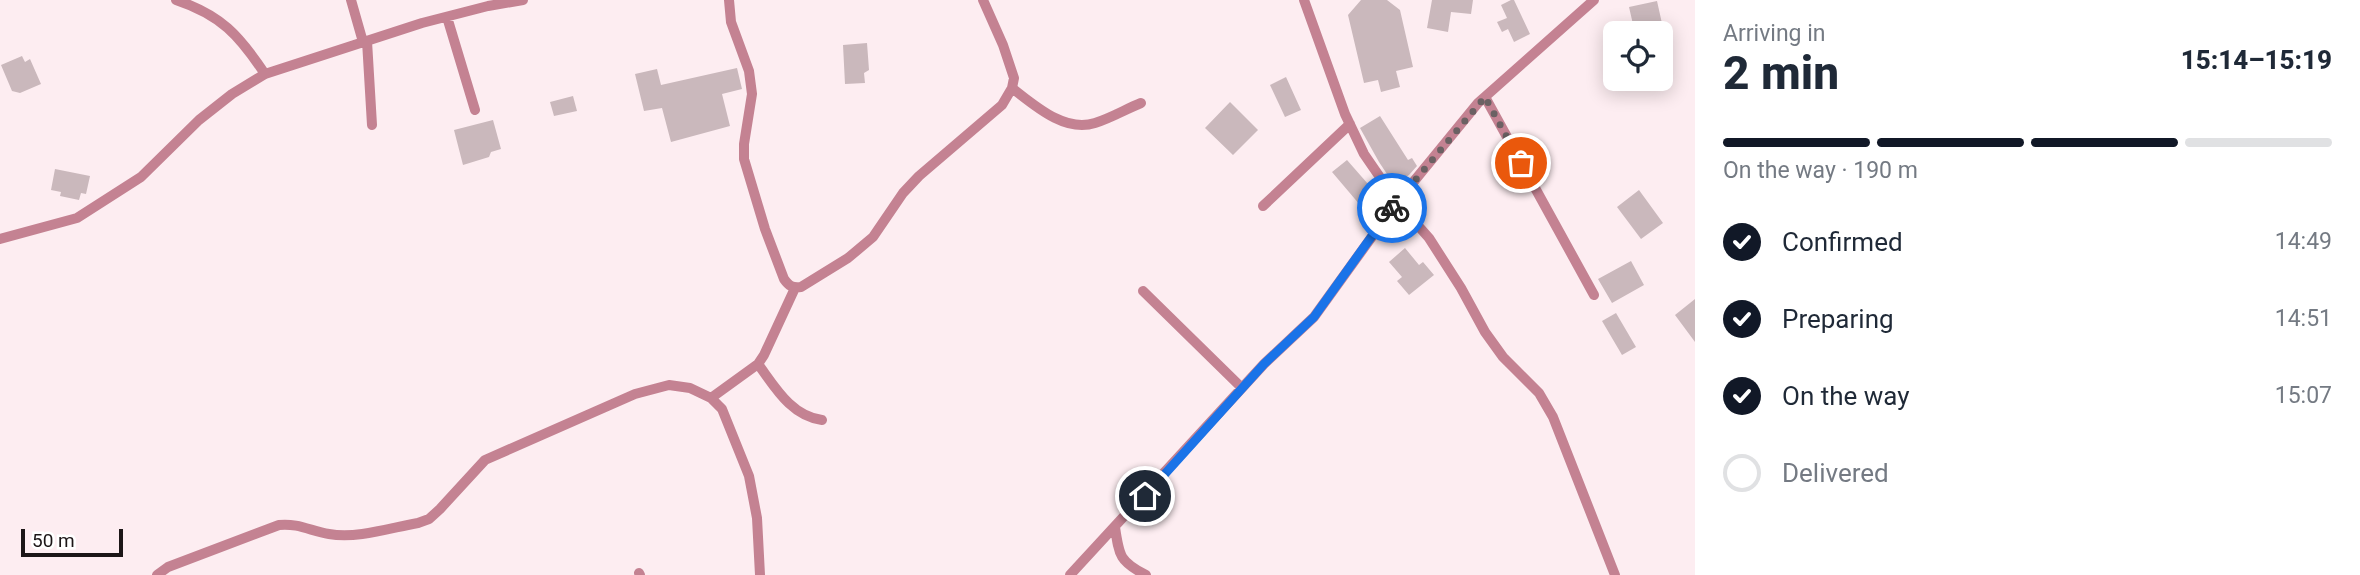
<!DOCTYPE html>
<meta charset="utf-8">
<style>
:root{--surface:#fff;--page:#f6f6f7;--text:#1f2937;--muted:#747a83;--line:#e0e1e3;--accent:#111827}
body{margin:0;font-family:Roboto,sans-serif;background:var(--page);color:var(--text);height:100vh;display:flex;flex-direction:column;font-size:26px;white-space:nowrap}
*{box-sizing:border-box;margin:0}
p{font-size:23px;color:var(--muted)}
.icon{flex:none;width:38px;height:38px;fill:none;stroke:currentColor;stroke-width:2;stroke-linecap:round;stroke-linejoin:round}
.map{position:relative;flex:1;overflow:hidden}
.drawer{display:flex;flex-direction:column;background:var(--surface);width:665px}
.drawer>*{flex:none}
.fabs{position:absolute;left:1603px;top:21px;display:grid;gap:14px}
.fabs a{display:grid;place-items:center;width:70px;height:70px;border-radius:10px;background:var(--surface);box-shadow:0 4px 18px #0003;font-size:35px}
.scale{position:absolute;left:21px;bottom:18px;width:102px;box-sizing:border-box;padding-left:7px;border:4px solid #1c1617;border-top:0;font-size:19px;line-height:24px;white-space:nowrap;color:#1c1617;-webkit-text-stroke:5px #fff;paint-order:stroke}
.pin{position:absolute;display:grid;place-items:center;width:60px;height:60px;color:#fff;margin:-30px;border:4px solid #fff;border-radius:50%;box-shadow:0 2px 7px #0007}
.courier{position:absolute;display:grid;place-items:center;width:70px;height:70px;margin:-35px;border:5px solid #1a73e8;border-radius:50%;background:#fff;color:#222;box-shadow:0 2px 9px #0007}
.summary em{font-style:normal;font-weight:800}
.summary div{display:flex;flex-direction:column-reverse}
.summary{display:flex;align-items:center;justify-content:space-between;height:119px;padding:0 28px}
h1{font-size:46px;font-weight:800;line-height:52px}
.bar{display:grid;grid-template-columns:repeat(4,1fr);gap:10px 7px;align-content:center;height:84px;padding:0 28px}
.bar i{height:9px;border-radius:5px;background:var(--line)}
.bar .selected{background:var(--accent)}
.bar p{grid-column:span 4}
ol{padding:0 28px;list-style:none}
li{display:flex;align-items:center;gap:21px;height:77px}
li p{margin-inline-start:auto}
li .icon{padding:7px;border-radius:50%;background:var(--accent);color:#fff;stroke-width:4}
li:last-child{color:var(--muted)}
li i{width:38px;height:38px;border:4px solid var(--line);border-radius:50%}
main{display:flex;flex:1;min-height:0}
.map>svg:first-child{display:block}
.building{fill:#cab8bc}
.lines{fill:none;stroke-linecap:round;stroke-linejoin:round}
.street{stroke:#c48292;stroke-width:10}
.done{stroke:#6b6163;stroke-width:7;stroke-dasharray:0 12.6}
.route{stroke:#1a73e8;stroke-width:9}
</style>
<main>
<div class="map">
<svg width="1695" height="575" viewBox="0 0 1695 575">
<rect width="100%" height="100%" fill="#fdedf1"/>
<path class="building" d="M 1361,0 L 1387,0 L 1400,10 L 1413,67 L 1396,71 L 1400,87 L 1381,92 L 1378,80 L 1364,83 L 1348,15 Z
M 1432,0 L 1473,0 L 1471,14 L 1451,12 L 1448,32 L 1427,28 Z
M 1511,0 L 1514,0 L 1530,34 L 1514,42 L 1508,29 L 1502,32 L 1497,22 L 1507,18 L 1501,5 Z
M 1657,1 L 1663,28 L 1635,33 L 1629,7 Z
M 867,43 L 869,70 L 864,73 L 865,83 L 845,84 L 843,45 Z
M 22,56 L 25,62 L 30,59 L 41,84 L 20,93 L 12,91 L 1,65 Z
M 737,68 L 742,89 L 722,94 L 730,126 L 671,142 L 662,108 L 644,111 L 635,74 L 657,69 L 661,85 Z
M 1286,77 L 1301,110 L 1285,117 L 1270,85 Z
M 573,96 L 577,111 L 554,116 L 550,102 Z
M 1230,102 L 1258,130 L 1233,155 L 1205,128 Z
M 1380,116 L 1408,160 L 1412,158 L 1417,166 L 1409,175 L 1396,183 L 1393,183 L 1379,162 L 1360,128 Z
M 493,120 L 501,149 L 491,152 L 489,157 L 463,165 L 454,130 Z
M 1347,160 L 1375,192 L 1360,205 L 1332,172 Z
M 55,169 L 90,176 L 86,194 L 81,193 L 79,200 L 60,196 L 61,192 L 51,190 Z
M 1639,190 L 1663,223 L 1641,239 L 1617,207 Z
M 1405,248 L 1419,265 L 1423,262 L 1434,275 L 1409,295 L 1397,281 L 1402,277 L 1389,262 Z
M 1631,261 L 1644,285 L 1612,303 L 1598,279 Z
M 1695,299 L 1695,342 L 1675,315 Z
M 1616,313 L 1636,347 L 1622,355 L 1602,321 Z"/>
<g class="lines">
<path class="street" d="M 176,0 C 221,15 239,35 265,74
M 351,0 L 363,42
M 729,0 L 731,22 L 749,71 L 752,94 L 744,144 L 744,159 L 765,229 L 784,279 C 789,286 792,288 801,287 L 848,258 L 873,237 L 903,193 L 919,176 L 1002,105 L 1012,88 L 1014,78 L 1003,45 L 983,0
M 1304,0 L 1345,114 L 1364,154 L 1397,202 L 1429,238 L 1461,288 L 1485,332 L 1503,357 L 1539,393 L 1553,417 L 1615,575
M 447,17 L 475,110
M 367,41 L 372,125
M 1012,88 C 1034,105 1065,133 1095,123 C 1111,118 1126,109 1141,103
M 1485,97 L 1594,295
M 1263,206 L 1350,124
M 0,239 L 77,218 L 141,177 L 199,120 L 232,94 L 265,74 L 422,23 L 488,6 L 523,0
M 1143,291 L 1242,388
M 758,364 C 775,387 791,416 822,420
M 711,398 L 758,364 L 764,355 L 795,288
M 1115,527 C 1119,556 1120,562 1146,575
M 639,573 L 640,575
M 157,575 L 168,567 L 279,525 C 298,523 311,531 329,534 C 357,539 390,528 418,523 L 429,519 L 440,509 L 485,460 L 635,394 L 669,385 L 690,388 L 711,398 L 722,409 L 749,476 L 757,518 L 760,575
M 1070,575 L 1264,364 L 1314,317 L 1397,202 L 1478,103 L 1594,0"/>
</g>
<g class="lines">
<path class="done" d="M 1392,208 L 1485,97 L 1521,163"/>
<path class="route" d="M 1145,496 L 1264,364 L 1314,317 L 1392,208"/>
</g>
</svg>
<div class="fabs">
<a><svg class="icon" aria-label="locate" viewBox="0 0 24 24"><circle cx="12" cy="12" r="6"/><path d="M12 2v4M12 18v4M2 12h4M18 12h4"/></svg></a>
</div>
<div class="scale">50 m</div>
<div class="pin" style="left:1521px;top:163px;background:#ea580c"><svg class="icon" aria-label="bag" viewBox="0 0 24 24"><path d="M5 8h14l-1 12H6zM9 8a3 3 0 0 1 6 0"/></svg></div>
<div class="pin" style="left:1145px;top:496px;background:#1f2937"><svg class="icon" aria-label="home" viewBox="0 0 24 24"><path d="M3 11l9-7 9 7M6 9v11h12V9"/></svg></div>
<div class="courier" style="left:1392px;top:208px"><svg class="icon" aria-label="bike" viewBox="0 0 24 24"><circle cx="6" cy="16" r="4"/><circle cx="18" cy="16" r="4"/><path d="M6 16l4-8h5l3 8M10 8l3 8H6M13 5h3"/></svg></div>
</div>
<section class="drawer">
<div class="summary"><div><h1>2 min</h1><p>Arriving in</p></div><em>15:14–15:19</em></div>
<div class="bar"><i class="selected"></i><i class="selected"></i><i class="selected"></i><i></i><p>On the way · 190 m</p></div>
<ol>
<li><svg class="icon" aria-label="check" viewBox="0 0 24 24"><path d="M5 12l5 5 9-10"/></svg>Confirmed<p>14:49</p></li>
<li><svg class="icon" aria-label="check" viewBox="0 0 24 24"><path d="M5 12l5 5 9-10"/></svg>Preparing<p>14:51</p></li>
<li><svg class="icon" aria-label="check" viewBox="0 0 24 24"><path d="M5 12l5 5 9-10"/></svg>On the way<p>15:07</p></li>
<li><i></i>Delivered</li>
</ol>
</section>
</main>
